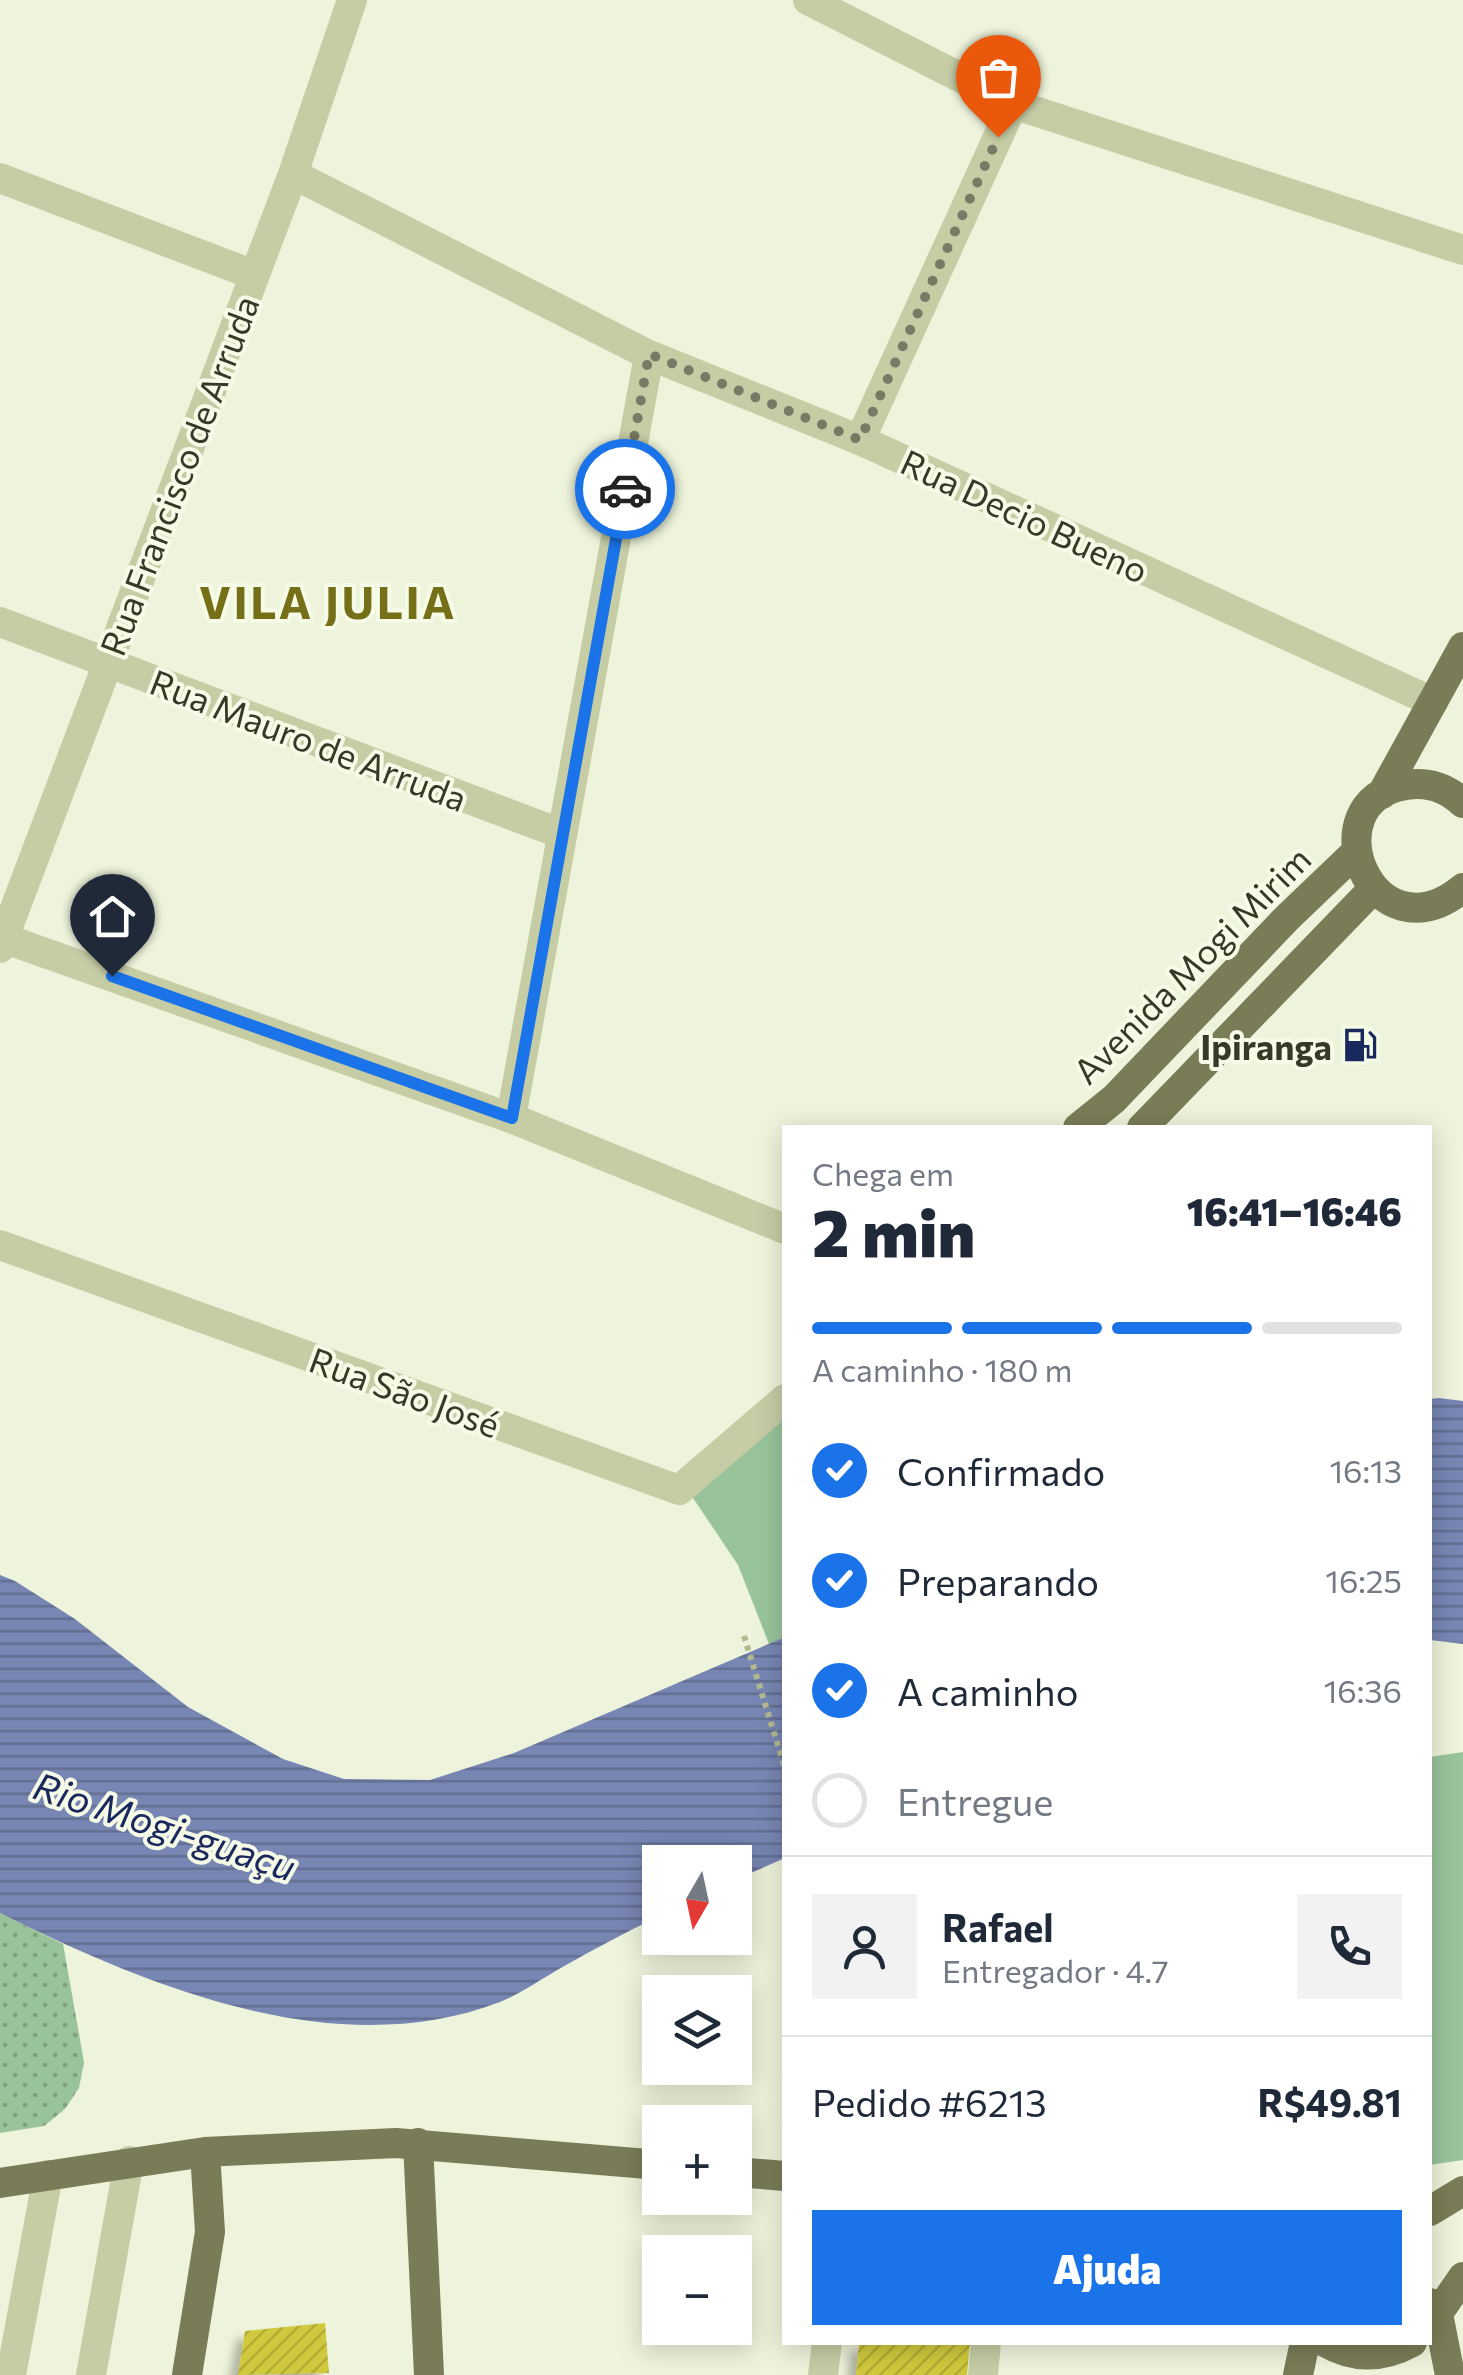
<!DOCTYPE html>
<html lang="pt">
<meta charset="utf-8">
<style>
:root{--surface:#fff;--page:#f2f2f3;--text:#1f2937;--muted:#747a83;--line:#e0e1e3;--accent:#1a73e8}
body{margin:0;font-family:Commissioner,sans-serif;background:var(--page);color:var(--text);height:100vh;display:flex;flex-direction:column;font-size:38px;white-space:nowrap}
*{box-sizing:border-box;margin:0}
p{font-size:32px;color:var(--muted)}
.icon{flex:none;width:55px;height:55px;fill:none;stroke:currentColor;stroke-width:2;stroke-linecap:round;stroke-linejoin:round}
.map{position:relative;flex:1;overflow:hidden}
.drawer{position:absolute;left:782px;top:1125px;width:650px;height:1220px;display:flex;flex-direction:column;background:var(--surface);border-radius:0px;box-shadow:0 5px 25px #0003}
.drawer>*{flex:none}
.needle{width:65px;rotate:189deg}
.fabs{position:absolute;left:642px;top:1845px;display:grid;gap:20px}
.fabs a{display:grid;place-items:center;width:110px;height:110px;border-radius:0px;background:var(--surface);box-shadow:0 5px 25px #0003;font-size:50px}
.pin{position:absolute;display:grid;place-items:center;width:85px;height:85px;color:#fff;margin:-102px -42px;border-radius:50% 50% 50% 0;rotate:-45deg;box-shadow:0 0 10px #0007}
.pin .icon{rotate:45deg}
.courier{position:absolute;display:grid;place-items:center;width:100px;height:100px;margin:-50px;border:8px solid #1a73e8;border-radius:50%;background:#fff;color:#222;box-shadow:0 2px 12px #0007}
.headline em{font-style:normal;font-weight:800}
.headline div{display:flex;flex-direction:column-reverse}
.headline{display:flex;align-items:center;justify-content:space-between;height:170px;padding:0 30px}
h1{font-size:65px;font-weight:800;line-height:75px}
.bar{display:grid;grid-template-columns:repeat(4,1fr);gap:15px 10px;align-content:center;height:120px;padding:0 30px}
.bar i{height:12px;border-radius:8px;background:var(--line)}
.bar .active{background:var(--accent)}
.bar p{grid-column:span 4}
.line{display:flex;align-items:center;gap:25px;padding:0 30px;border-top:2px solid var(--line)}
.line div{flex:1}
.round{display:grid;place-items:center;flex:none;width:105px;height:105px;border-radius:0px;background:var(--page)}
ol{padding:0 30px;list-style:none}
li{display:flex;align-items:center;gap:30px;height:110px}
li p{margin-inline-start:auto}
li .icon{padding:10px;border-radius:50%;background:var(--accent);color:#fff;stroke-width:4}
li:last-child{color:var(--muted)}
li i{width:55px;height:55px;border:5px solid var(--line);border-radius:50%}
.action{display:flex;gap:20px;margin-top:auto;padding:20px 30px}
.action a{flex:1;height:115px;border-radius:0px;background:var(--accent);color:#fff;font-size:40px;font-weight:800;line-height:115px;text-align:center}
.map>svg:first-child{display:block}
.grass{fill:url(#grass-dots)}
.park{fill:#99c49b}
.water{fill:url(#water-rules)}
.building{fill:url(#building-hatch);filter:url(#shadow)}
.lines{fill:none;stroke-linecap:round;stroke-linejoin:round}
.path{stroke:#b3b98f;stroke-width:6;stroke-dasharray:5 5;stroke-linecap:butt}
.minor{stroke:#c6cda5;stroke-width:30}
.major{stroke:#7a7c57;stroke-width:30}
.done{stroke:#787a66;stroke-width:10;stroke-dasharray:0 18}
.route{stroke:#1a73e8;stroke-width:12}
.labels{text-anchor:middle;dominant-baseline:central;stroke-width:8;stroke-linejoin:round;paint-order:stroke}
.street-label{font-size:35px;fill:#383827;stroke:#f6fbe7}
.poi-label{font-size:35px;font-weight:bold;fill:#383827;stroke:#f6fbe7;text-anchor:end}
.water-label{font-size:38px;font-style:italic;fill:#19285d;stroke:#f6fbe7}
.district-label{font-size:45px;font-weight:bold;letter-spacing:2.5px;fill:#757017;stroke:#f6fbe7}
</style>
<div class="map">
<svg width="1463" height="2375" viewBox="0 0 1463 2375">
<defs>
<pattern id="grass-dots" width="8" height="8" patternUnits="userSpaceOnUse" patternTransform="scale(2.5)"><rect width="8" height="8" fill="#99c49b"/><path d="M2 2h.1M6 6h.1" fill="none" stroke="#7ea07e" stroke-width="1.8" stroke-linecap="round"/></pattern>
<pattern id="water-rules" width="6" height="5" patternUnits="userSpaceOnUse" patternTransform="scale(2.5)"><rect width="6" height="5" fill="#7786b3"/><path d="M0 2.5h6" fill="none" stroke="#636f92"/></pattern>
<pattern id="building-hatch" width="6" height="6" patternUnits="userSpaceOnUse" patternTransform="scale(2.5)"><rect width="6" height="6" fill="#d0c93c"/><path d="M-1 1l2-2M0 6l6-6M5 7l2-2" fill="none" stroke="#b3ad35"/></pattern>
<filter id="shadow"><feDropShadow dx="-9" dy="9" stdDeviation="5" flood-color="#0004"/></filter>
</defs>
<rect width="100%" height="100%" fill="#eef4db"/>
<path class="grass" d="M 0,1913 L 63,1944 L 84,2062 L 79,2088 L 65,2109 L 44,2126 L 0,2133 Z"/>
<path class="park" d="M 785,1414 L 785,1637 L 769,1644 L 738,1565 L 689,1492 Z
M 1463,1752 L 1463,2160 L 1430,2165 L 1430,1757 Z"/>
<path class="water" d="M 1439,1398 L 1463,1401 L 1463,1644 L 1430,1640 L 1430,1399 Z
M 0,1575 L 15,1581 L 75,1619 L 188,1707 L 283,1759 L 344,1779 L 430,1780 L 514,1753 L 785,1637 L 785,1858 L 735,1880 L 735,1862 L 660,1862 L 660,1916 C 626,1932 592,1950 559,1969 C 540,1980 520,1994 500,2002 C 336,2065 147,1986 0,1913 Z"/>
<path class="building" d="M 325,2323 L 329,2373 L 238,2375 L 245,2331 Z
M 859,2342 L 970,2342 L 967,2375 L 856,2375 Z"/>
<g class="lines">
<path class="path" d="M 744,1636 L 785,1768"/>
<path class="minor" d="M 808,0 L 1013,104 L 1463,250
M 293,174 L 649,355 L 860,440 L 1433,702
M 0,178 L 254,275
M 860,440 L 1013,104
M 0,622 L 562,834
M 0,937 L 511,1118 L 785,1229
M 0,948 L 293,174 L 352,0
M 511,1118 L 649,355
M 0,1245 L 679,1490 L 785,1399
M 11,2375 L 48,2175
M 91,2375 L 129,2161
M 823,2375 L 827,2342
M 983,2375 L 986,2342"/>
<path class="major" d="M 1382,794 L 1463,647
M 1463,803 C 1447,788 1429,781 1406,785 C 1307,801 1372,963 1463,888
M 1078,1128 L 1114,1099 L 1287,918 L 1356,852
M 1142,1128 L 1373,889
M 418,2143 L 429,2375
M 735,2172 L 785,2176
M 0,2183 L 205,2152 L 396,2143 L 660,2165
M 1430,2211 L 1463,2191
M 1430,2303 L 1438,2314 L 1450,2375
M 1430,2325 L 1463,2277
M 1325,2342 C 1354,2359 1383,2358 1412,2342
M 187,2375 L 210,2232 L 205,2152
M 1298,2375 L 1305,2342"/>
</g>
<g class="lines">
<path class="done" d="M 625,489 L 649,354 L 860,440 L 998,137"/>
<path class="route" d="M 112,976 L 512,1118 L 625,489"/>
</g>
<defs>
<g id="fuel-bare" transform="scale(2.7)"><path d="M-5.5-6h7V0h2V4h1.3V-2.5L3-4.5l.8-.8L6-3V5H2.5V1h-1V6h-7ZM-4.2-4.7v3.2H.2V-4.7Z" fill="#19285d" stroke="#f6fbe7" stroke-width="2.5" paint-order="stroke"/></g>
</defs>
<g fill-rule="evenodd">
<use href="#fuel-bare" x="1360" y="1045"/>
</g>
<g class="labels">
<g class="street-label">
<text transform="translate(178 475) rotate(-69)">Rua Francisco de Arruda</text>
<text transform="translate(1025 515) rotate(25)">Rua Decio Bueno</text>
<text transform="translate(309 739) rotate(21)">Rua Mauro de Arruda</text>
<text transform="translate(1191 964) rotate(-45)">Avenida Mogi Mirim</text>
<text transform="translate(405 1391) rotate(20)">Rua São José</text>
</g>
<g class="poi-label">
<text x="1332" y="1045">Ipiranga</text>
</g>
<g class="water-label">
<text transform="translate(165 1825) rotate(18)">Rio Mogi-guaçu</text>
</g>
<g class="district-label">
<text x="328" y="600">VILA JULIA</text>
</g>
</g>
</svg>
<div class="fabs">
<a><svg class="needle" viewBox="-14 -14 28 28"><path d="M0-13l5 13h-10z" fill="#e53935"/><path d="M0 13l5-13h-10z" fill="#747a83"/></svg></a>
<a><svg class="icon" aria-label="layers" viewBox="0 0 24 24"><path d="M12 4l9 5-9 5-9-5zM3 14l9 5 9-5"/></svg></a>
<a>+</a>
<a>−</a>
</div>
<div class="pin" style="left:998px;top:137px;background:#ea580c"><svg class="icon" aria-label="bag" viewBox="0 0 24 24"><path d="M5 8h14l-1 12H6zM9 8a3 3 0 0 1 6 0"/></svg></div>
<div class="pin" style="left:112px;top:976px;background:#1f2937"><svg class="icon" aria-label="home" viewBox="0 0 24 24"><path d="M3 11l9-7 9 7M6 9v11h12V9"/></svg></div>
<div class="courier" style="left:625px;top:489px"><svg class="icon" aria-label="car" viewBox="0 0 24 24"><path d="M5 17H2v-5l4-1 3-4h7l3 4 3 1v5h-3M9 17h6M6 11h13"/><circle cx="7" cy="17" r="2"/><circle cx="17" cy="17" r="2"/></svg></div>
<section class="drawer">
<div class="headline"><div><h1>2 min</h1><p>Chega em</p></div><em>16:41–16:46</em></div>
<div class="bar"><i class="active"></i><i class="active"></i><i class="active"></i><i></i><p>A caminho · 180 m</p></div>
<ol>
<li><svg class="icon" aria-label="check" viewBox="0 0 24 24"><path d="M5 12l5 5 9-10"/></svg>Confirmado<p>16:13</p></li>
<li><svg class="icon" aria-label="check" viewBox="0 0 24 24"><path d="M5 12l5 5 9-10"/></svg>Preparando<p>16:25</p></li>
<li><svg class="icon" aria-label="check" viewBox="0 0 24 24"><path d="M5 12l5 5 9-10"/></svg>A caminho<p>16:36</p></li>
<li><i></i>Entregue</li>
</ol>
<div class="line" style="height:180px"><a class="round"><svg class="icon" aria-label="person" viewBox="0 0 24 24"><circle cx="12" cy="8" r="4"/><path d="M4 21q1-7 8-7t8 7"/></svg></a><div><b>Rafael</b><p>Entregador · 4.7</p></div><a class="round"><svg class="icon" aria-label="phone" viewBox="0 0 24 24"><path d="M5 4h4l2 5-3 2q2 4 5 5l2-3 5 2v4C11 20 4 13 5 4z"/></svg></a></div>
<div class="line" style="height:130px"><div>Pedido #6213</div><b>R$49.81</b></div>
<div class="action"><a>Ajuda</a></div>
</section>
</div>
